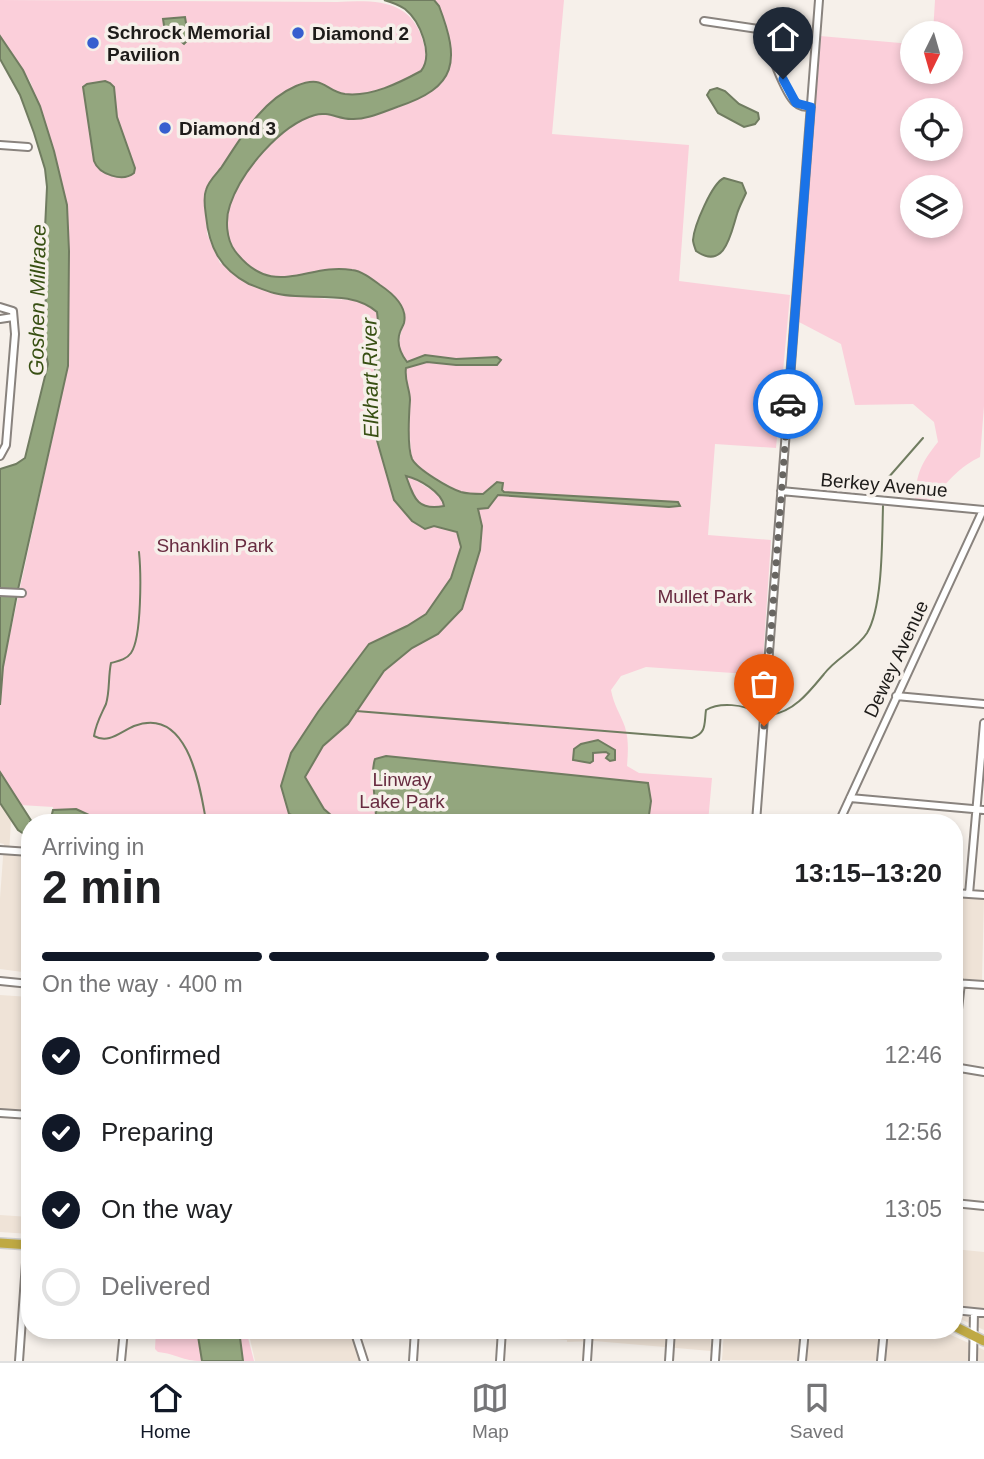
<!DOCTYPE html>
<meta charset="utf-8">
<style>
:root{--surface:#fff;--page:#f6f6f6;--text:#202124;--muted:#757577;--line:#e0e0e0;--accent:#111827}
body{margin:0;font-family:Helvetica,sans-serif;background:var(--page);color:var(--text);height:100vh;display:flex;flex-direction:column;font-size:26px;white-space:nowrap}
*{box-sizing:border-box;margin:0}
p{font-size:23px;color:var(--muted)}
.icon{flex:none;width:38px;height:38px;fill:none;stroke:currentColor;stroke-width:2;stroke-linecap:round;stroke-linejoin:round}
.map{position:relative;flex:1;overflow:hidden}
.details{position:absolute;left:21px;top:814px;width:942px;height:525px;display:flex;flex-direction:column;background:var(--surface);border-radius:28px;box-shadow:0 4px 10px #0003}
.details>*{flex:none}
.needle{width:46px;rotate:185deg}
.fabs{position:absolute;left:900px;top:21px;display:grid;gap:14px}
.fabs a{display:grid;place-items:center;width:63px;height:63px;border-radius:50%;background:var(--surface);box-shadow:0 4px 10px #0003;font-size:35px}
.pin{position:absolute;display:grid;place-items:center;width:60px;height:60px;color:#fff;margin:-72px -30px;border-radius:50% 50% 50% 0;rotate:-45deg;box-shadow:0 0 7px #0007}
.pin .icon{rotate:45deg}
.courier{position:absolute;display:grid;place-items:center;width:70px;height:70px;margin:-35px;border:5px solid #1a73e8;border-radius:50%;background:#fff;color:#222;box-shadow:0 2px 9px #0007}
.head em{font-style:normal;font-weight:600}
.head div{display:flex;flex-direction:column-reverse}
.head{display:flex;align-items:center;justify-content:space-between;height:119px;padding:0 21px}
h1{font-size:46px;font-weight:600;line-height:52px}
.bar{display:grid;grid-template-columns:repeat(4,1fr);gap:10px 7px;align-content:center;height:84px;padding:0 21px}
.bar i{height:9px;border-radius:5px;background:var(--line)}
.bar .on{background:var(--accent)}
.bar p{grid-column:span 4}
ol{padding:0 21px;list-style:none}
li{display:flex;align-items:center;gap:21px;height:77px}
li p{margin-inline-start:auto}
li .icon{padding:7px;border-radius:50%;background:var(--accent);color:#fff;stroke-width:4}
li:last-child{color:var(--muted)}
li i{width:38px;height:38px;border:4px solid var(--line);border-radius:50%}
.menu{display:flex;justify-content:space-around;align-items:center;height:98px;border-top:2px solid var(--line);background:var(--surface);font-size:19px;color:var(--muted)}
.menu a{display:grid;justify-items:center;gap:4px}
.menu .on{color:var(--accent)}
.map>svg:first-child{display:block}
.built{fill:#efe3d7}
.green{fill:#fbcfda;fill-rule:evenodd}
.water{fill:#93a67e;stroke:#707c60;stroke-width:2;fill-rule:evenodd}
.lines{fill:none;stroke-linecap:round;stroke-linejoin:round}
.stream{stroke:#707c60;stroke-width:2}
.minor-casing{stroke:#89837e;stroke-width:10}
.highway-casing{stroke:#cdcdcc;stroke-width:12}
.minor{stroke:#fff;stroke-width:6}
.highway{stroke:#bfa944;stroke-width:9}
.done{stroke:#696662;stroke-width:7;stroke-dasharray:0 12.6}
.route{stroke:#1a73e8;stroke-width:9}
.poi-dot{fill:#365ecf;stroke:#f6f0ea;stroke-width:2.5}
.labels{text-anchor:middle;dominant-baseline:central;stroke-width:7;stroke-linejoin:round;paint-order:stroke}
.poi-label{font-size:19px;font-weight:bold;fill:#1d1b19;stroke:#f6f0ea;text-anchor:start}
.street-label{font-size:19px;fill:#1d1b19;stroke:#f6f0ea}
.park-label{font-size:19px;fill:#682b40;stroke:#f6f0ea}
.water-label{font-size:21px;font-style:italic;fill:#374f12;stroke:#f6f0ea}
</style>
<div class="map">
<svg width="984" height="1361" viewBox="0 0 984 1361">
<rect width="100%" height="100%" fill="#f6f0ea"/>
<path class="built" d="M 0,803 L 11,820 L 9,855 L 30,857 L 30,973 L 0,969 L 0,898 L 4,844 L 0,843 Z
M 972,897 L 984,898 L 982,980 L 954,979 L 954,898 Z
M 0,995 L 30,997 L 30,1115 L 0,1113 Z
M 0,1215 L 30,1217 L 30,1234 L 0,1232 Z
M 954,1249 L 984,1252 L 984,1330 L 954,1316 Z
M 248,1330 L 349,1330 L 360,1361 L 255,1361 Z
M 505,1330 L 710,1330 L 711,1351 L 594,1341 L 567,1342 L 567,1340 L 557,1339 L 557,1337 L 505,1332 Z
M 724,1330 L 940,1330 L 984,1350 L 984,1361 L 722,1360 Z"/>
<path class="green" d="M 0,0 L 337,2 C 379,0 413,0 424,45 C 426,55 428,62 421,71 C 402,81 362,100 341,93 C 336,92 331,87 326,85 L 259,114 L 206,189 L 207,234 L 220,263 C 251,274 283,289 314,297 C 339,303 355,293 377,312 L 379,331 L 373,362 L 379,385 L 374,430 L 394,499 L 412,521 L 425,529 L 434,526 L 457,532 L 461,547 L 451,578 L 426,614 L 407,626 L 368,644 L 318,712 L 291,753 L 289,814 L 310,822 L 104,822 L 76,809 L 53,810 L 53,807 L 20,805 L 0,772 L 0,705 L 3,667 L 68,366 L 69,251 L 67,205 L 54,151 L 30,81 L 0,36 Z
M 434,0 L 564,0 L 552,134 L 689,145 L 679,281 L 790,295 L 776,448 L 715,444 L 708,535 L 771,540 L 762,675 L 646,667 L 621,676 L 611,690 C 614,706 620,713 625,727 C 629,740 628,753 627,766 L 639,773 L 712,778 L 708,822 L 339,822 L 324,809 L 305,776 L 323,746 L 348,724 L 384,672 L 412,648 L 438,634 L 462,609 L 480,550 L 482,526 L 477,509 L 488,508 L 498,495 L 669,507 L 678,502 L 504,492 L 493,484 L 483,495 L 462,493 L 418,468 L 411,457 L 410,437 L 407,425 L 410,395 L 404,378 L 406,368 L 427,362 L 480,366 L 488,365 L 497,357 L 407,362 C 397,348 398,337 405,322 L 352,270 C 343,270 334,270 326,271 C 298,274 274,285 249,265 C 234,253 224,235 227,215 C 232,182 282,123 316,114 C 328,111 340,120 352,119 C 372,119 427,99 440,84 C 458,63 450,20 434,0 Z
M 935,0 L 984,0 L 984,406 L 980,457 C 962,465 942,485 932,503 L 915,501 C 916,474 921,463 938,442 L 934,422 L 913,404 L 855,405 L 841,344 L 799,322 L 815,41 L 820,36 L 912,44 L 912,72 L 950,72 L 950,33 L 933,33 ZM 912,110 L 950,110 L 950,149 L 912,149 ZM 912,187 L 950,187 L 950,226 L 912,226 Z
M 408,475 L 442,497 L 444,506 C 416,511 415,499 406,476 Z
M 156,1330 L 197,1330 L 202,1361 C 182,1361 177,1354 158,1352 L 155,1349 Z
M 239,1330 L 246,1330 L 254,1361 L 243,1361 Z"/>
<path class="water" d="M 384,0 L 434,0 L 439,6 C 460,61 458,87 397,107 C 383,112 366,120 351,119 C 339,119 327,111 315,115 C 280,125 241,172 230,205 C 225,219 226,239 235,251 C 273,301 307,262 352,270 C 362,271 372,279 380,285 C 392,293 408,306 404,323 C 403,326 401,329 400,332 C 396,343 401,354 407,362 L 425,355 L 456,359 L 497,357 L 501,360 L 497,365 L 456,365 L 427,362 L 406,368 C 404,380 410,389 410,400 C 409,414 407,447 412,459 C 418,470 449,488 461,492 C 468,494 476,494 483,494 L 497,482 L 503,483 L 502,490 L 504,492 L 678,502 L 680,506 L 669,507 L 498,495 L 488,508 L 478,509 L 482,526 L 480,550 L 462,609 L 438,634 L 412,648 L 384,671 L 348,724 L 323,746 L 305,777 L 324,809 L 339,822 L 310,822 L 289,814 L 281,786 L 291,753 L 318,712 L 369,644 L 407,626 L 426,614 L 451,578 L 461,547 L 457,532 L 434,526 L 425,529 L 412,521 L 394,500 L 374,430 L 379,385 L 373,362 L 379,331 L 377,312 C 349,288 307,302 274,293 C 266,291 257,287 249,284 C 220,269 209,247 206,216 C 205,208 203,198 206,190 C 208,182 216,174 221,168 C 241,138 261,101 296,86 C 325,74 324,91 345,94 C 371,97 399,83 421,71 C 434,55 420,21 405,9 C 399,5 391,2 384,0 ZM 406,476 C 419,479 442,492 444,506 C 417,511 414,498 406,476 Z
M 185,17 L 187,29 L 193,35 L 184,44 L 177,38 L 166,39 L 163,19 Z
M 0,36 L 23,70 L 40,106 L 54,151 L 67,205 L 69,251 L 68,366 L 17,594 L 3,667 L 0,705 L 0,469 L 16,464 L 25,458 L 48,364 L 44,343 L 44,312 L 46,298 L 43,270 L 47,187 L 45,169 L 34,133 L 20,95 L 0,59 Z
M 105,81 L 110,83 L 114,87 L 117,117 L 135,168 L 134,173 C 123,182 99,175 94,161 L 83,87 L 87,84 Z
M 717,88 L 725,91 L 739,104 L 758,113 L 759,119 L 755,124 L 744,127 L 718,113 L 707,95 L 710,90 Z
M 724,178 L 742,183 L 746,193 C 743,200 739,207 737,214 C 731,233 725,271 696,251 C 695,248 693,243 693,240 C 694,226 712,183 724,178 Z
M 598,740 L 615,750 L 615,760 L 610,761 L 606,758 L 609,754 L 606,752 L 593,753 L 593,761 L 590,763 L 573,760 L 574,749 L 581,744 Z
M 386,756 L 648,783 L 651,801 L 648,822 L 379,822 L 376,819 C 376,801 370,773 375,759 Z
M 0,772 L 32,822 L 30,822 L 30,838 L 18,830 L 0,803 Z
M 76,809 L 104,822 L 50,822 L 53,810 Z
M 197,1330 L 239,1330 L 243,1361 L 202,1361 Z"/>
<g class="lines">
<path class="stream" d="M 884,494 L 888,478 L 923,438
M 139,552 C 141,572 142,637 131,653 C 126,660 118,661 111,663 C 108,677 110,691 106,704 C 101,715 96,723 94,736 C 109,744 120,732 134,726 C 186,706 199,781 205,815
M 356,711 L 692,738 C 707,733 704,724 706,710 C 719,702 745,704 756,713
M 770,715 C 794,712 810,691 824,674 C 836,658 856,650 867,633 C 883,607 882,538 883,506"/>
<g class="minor-casing">
<path id="minor" d="M 704,21 L 765,30 C 765,42 786,95 795,102 C 800,107 805,107 811,107
M 0,145 L 28,147
M 0,307 L 13,311 L 15,334 L 6,445 L 0,456
M 0,319 L 13,317
M 781,491 L 984,510
M 0,592 L 22,593
M 896,696 L 984,704
M 850,798 L 984,810
M 756,822 L 819,0
M 839,822 L 983,510
M 0,850 L 30,852
M 954,893 L 984,895
M 969,894 L 984,723
M 0,981 L 30,984
M 954,983 L 984,985
M 956,1027 L 961,983
M 954,1067 L 984,1072
M 0,1113 L 30,1115
M 954,1203 L 984,1206
M 954,1310 L 984,1313
M 354,1330 L 364,1361
M 19,1361 L 30,1207
M 121,1361 L 124,1330
M 413,1361 L 415,1330
M 500,1361 L 502,1330
M 587,1361 L 589,1330
M 669,1361 L 671,1330
M 715,1361 L 717,1330
M 802,1361 L 805,1330
M 881,1361 L 884,1330
M 973,1361 L 974,1312"/>
</g>
<g class="highway-casing">
<path id="highway" d="M 0,1243 L 30,1245
M 954,1326 L 984,1341"/>
</g>
<use href="#minor" class="minor"/>
<use href="#highway" class="highway"/>
</g>
<g class="lines">
<path class="done" d="M 764,726 L 788,404"/>
<path class="route" d="M 783,79 L 796,103 L 811,107 L 788,404"/>
</g>
<g class="poi-dot">
<circle cx="298" cy="33" r="7"/>
<circle cx="93" cy="43" r="7"/>
<circle cx="165" cy="128" r="7"/>
</g>
<g class="labels">
<g class="poi-label">
<text x="107" y="32">Schrock Memorial<tspan x="107" dy="22">Pavilion</tspan></text>
<text x="312" y="33">Diamond 2</text>
<text x="179" y="128">Diamond 3</text>
</g>
<g class="street-label">
<text transform="translate(884 485) rotate(5)">Berkey Avenue</text>
<text transform="translate(896 659) rotate(-65)">Dewey Avenue</text>
</g>
<g class="park-label">
<text x="215" y="545">Shanklin Park</text>
<text x="705" y="596">Mullet Park</text>
<text x="402" y="779">Linway<tspan x="402" dy="22">Lake Park</tspan></text>
</g>
<g class="water-label">
<text transform="translate(37 300) rotate(-89)">Goshen Millrace</text>
<text transform="translate(370 378) rotate(-91)">Elkhart River</text>
</g>
</g>
</svg>
<div class="fabs">
<a><svg class="needle" viewBox="-14 -14 28 28"><path d="M0-13l5 13h-10z" fill="#e53935"/><path d="M0 13l5-13h-10z" fill="#757577"/></svg></a>
<a><svg class="icon" aria-label="locate" viewBox="0 0 24 24"><circle cx="12" cy="12" r="6"/><path d="M12 2v4M12 18v4M2 12h4M18 12h4"/></svg></a>
<a><svg class="icon" aria-label="layers" viewBox="0 0 24 24"><path d="M12 4l9 5-9 5-9-5zM3 14l9 5 9-5"/></svg></a>
</div>
<div class="pin" style="left:764px;top:726px;background:#ea580c"><svg class="icon" aria-label="bag" viewBox="0 0 24 24"><path d="M5 8h14l-1 12H6zM9 8a3 3 0 0 1 6 0"/></svg></div>
<div class="pin" style="left:783px;top:79px;background:#1f2937"><svg class="icon" aria-label="home" viewBox="0 0 24 24"><path d="M3 11l9-7 9 7M6 9v11h12V9"/></svg></div>
<div class="courier" style="left:788px;top:404px"><svg class="icon" aria-label="car" viewBox="0 0 24 24"><path d="M5 17H2v-5l4-1 3-4h7l3 4 3 1v5h-3M9 17h6M6 11h13"/><circle cx="7" cy="17" r="2"/><circle cx="17" cy="17" r="2"/></svg></div>
<section class="details">
<div class="head"><div><h1>2 min</h1><p>Arriving in</p></div><em>13:15–13:20</em></div>
<div class="bar"><i class="on"></i><i class="on"></i><i class="on"></i><i></i><p>On the way · 400 m</p></div>
<ol>
<li><svg class="icon" aria-label="check" viewBox="0 0 24 24"><path d="M5 12l5 5 9-10"/></svg>Confirmed<p>12:46</p></li>
<li><svg class="icon" aria-label="check" viewBox="0 0 24 24"><path d="M5 12l5 5 9-10"/></svg>Preparing<p>12:56</p></li>
<li><svg class="icon" aria-label="check" viewBox="0 0 24 24"><path d="M5 12l5 5 9-10"/></svg>On the way<p>13:05</p></li>
<li><i></i>Delivered</li>
</ol>
</section>
</div>
<nav class="menu">
<a class="on"><svg class="icon" aria-label="home" viewBox="0 0 24 24"><path d="M3 11l9-7 9 7M6 9v11h12V9"/></svg>Home</a>
<a><svg class="icon" aria-label="map" viewBox="0 0 24 24"><path d="M3 6l6-2 6 2 6-2v14l-6 2-6-2-6 2zM9 4v14M15 6v14"/></svg>Map</a>
<a><svg class="icon" aria-label="saved" viewBox="0 0 24 24"><path d="M7 4h10v16l-5-4-5 4z"/></svg>Saved</a>
</nav>
